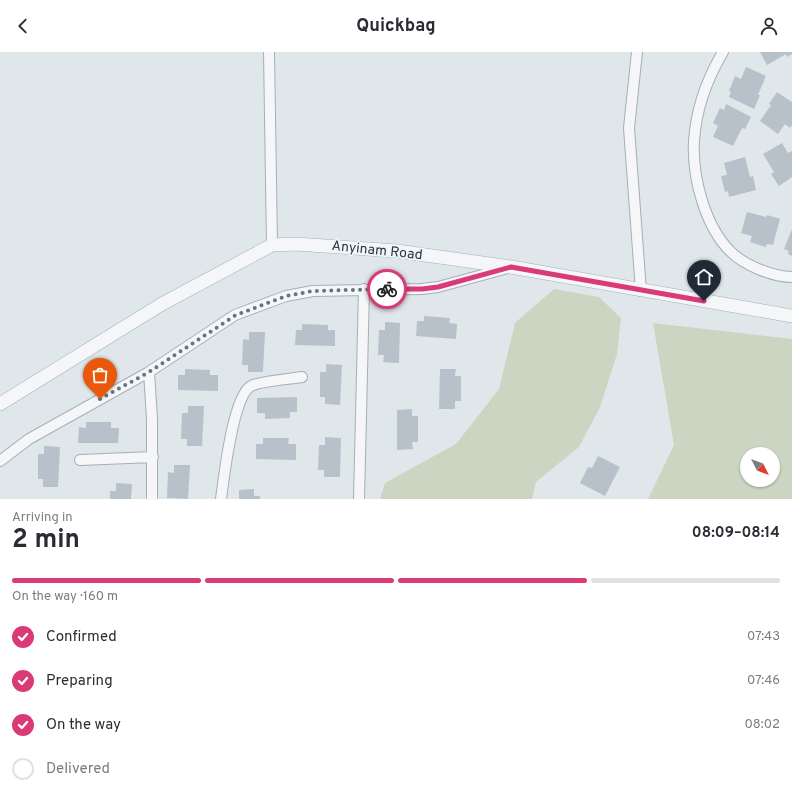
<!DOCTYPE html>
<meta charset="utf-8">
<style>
:root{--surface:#fff;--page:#f7f7f7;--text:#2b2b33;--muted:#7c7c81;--line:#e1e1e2;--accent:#da3b77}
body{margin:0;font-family:Overpass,sans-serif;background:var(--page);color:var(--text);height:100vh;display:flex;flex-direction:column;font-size:15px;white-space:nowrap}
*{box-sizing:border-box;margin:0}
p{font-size:13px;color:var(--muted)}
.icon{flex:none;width:22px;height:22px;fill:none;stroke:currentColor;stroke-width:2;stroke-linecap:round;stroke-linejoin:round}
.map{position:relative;height:447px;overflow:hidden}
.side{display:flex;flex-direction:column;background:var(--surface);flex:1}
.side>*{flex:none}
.needle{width:26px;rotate:132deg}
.fabs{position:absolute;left:740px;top:395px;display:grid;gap:8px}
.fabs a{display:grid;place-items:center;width:40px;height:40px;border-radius:50%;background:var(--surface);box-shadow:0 1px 3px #0004;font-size:20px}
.pin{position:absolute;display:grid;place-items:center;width:34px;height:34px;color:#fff;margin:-41px -17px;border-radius:50% 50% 50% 0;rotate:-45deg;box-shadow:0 0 4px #0007}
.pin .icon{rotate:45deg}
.courier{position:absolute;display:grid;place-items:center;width:40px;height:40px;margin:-20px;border:3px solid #da3b77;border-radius:50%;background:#fff;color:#222;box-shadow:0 1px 5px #0007}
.headline em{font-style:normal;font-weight:700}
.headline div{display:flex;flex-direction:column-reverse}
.headline{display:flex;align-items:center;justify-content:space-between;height:68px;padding:0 12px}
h1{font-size:26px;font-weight:700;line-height:30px}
.bar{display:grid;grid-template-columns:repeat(4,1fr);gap:6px 4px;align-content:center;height:48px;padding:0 12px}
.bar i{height:5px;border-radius:3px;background:var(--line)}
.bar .active{background:var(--accent)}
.bar p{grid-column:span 4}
ol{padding:0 12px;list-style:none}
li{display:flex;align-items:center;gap:12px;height:44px}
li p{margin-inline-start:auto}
li .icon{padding:4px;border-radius:50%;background:var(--accent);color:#fff;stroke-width:4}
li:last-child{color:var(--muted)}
li i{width:22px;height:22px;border:2px solid var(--line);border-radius:50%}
header{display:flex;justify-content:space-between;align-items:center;height:52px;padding:0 12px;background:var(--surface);font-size:18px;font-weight:700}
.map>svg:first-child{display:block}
.green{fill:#cbd5c1;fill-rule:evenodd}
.building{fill:#b7c1c9}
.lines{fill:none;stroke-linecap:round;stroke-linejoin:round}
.minor-casing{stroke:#a5afb6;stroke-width:12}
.tertiary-casing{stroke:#a5afb6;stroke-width:14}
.minor{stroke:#f4f6f8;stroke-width:10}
.tertiary{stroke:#f4f6f8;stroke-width:13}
.done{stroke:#68757e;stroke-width:4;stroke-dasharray:0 7.2}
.route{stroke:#da3b77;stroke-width:5}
.labels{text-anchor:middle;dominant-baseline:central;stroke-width:3.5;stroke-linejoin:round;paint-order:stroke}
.street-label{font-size:14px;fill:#273844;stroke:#f0f5f8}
</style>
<header><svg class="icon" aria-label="back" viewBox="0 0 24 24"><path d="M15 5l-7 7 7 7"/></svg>Quickbag<svg class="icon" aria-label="person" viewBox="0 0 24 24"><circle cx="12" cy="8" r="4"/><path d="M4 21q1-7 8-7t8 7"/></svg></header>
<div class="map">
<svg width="792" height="447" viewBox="0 0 792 447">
<rect width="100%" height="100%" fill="#e0e7eb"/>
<path class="green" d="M 554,237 L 599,245 L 621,266 L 617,302 L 600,355 L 579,395 L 536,430 L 532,447 L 380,447 L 385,431 L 456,392 L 499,337 L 515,271 Z
M 653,271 L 792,287 L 792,447 L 648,447 L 674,393 ZM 747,402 L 773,402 L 773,428 L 747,428 Z"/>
<path class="building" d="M 760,0 L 792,0 L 792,2 L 787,5 L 786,2 L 767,13 Z
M 746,15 L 766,24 L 758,43 L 760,43 L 754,57 L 729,45 L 731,40 L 729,39 L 735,24 L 741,27 Z
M 777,40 L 792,50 L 792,73 L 790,76 L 785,72 L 778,82 L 760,69 L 771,53 L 769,52 Z
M 726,52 L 751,65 L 745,77 L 742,76 L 733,94 L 713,85 L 718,74 L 713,71 L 720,56 L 724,58 Z
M 782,91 L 788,101 L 792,99 L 792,125 L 779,134 L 771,122 L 774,120 L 763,102 Z
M 745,105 L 750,125 L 753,124 L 756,138 L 729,145 L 728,139 L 725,140 L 721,124 L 727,123 L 724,111 Z
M 747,160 L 766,165 L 767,163 L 780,167 L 773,193 L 767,192 L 766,195 L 750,190 L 752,184 L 741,181 Z
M 792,177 L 792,204 L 788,202 L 789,199 L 784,197 Z
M 424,264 L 450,266 L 449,271 L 457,272 L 456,287 L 416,284 L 417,269 L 424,269 Z
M 385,270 L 400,271 L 399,311 L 383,310 L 384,303 L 378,303 L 379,278 L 385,278 Z
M 302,272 L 328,273 L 328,278 L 335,278 L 335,294 L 295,293 L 296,278 L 302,278 Z
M 249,280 L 265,280 L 263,320 L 248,320 L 248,313 L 242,313 L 243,287 L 249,288 Z
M 326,312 L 342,313 L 340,353 L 325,352 L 325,345 L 320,345 L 320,320 L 326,320 Z
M 185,317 L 210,318 L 210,323 L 218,323 L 218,339 L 178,338 L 178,323 L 185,323 Z
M 440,317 L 456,317 L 455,324 L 461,324 L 461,349 L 455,349 L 455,357 L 439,357 Z
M 297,345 L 297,360 L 290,360 L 290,366 L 265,367 L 265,361 L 257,361 L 257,346 Z
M 188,354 L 204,354 L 202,394 L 187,394 L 187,387 L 181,387 L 182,361 L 188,361 Z
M 412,357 L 412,364 L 418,364 L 418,390 L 412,390 L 413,397 L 397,398 L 397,358 Z
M 86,370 L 111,370 L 111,376 L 119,376 L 118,391 L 78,391 L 79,375 L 86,376 Z
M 325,385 L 341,386 L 340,425 L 324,425 L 324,418 L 318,418 L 319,393 L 325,393 Z
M 263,386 L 289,386 L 288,392 L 296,392 L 296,408 L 256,407 L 256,392 L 263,392 Z
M 44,394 L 60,395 L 58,435 L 43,435 L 43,427 L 38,427 L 38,402 L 44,402 Z
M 598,404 L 620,415 L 605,444 L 580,431 L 588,415 L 592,416 Z
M 174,413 L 190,413 L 188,447 L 167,446 L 168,420 L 174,421 Z
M 116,431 L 132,432 L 131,447 L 110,447 L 110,439 L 116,439 Z
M 254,437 L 254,444 L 260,444 L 260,447 L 239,447 L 239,438 Z"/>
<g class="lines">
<g class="minor-casing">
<path id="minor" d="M 269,0 L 272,193
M 637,0 L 629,76 L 641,239
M 723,0 C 707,27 696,58 694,89 C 692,125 705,175 731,200 C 744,213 773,225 792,225
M 149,320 L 152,367 L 152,447
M 80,408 L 153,405
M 0,409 L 29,387 L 149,320 L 235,263 L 286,244 L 313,239 L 422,237 L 438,235 L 508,216
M 221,447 C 224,425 233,344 251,334 C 260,329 291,327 302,325
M 359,447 L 364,237"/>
</g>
<g class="tertiary-casing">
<path id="tertiary" d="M 0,352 L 162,252 L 272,193 L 296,192 L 397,199 L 511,215 L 792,264"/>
</g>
<use href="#minor" class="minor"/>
<use href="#tertiary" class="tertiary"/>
</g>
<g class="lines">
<path class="done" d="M 100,347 L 149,320 L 236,263 L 286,244 L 313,239 L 387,237"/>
<path class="route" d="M 387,237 L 422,237 L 438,235 L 511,215 L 704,249"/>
</g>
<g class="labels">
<g class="street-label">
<text transform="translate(377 199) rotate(6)">Anyinam Road</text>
</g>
</g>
</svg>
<div class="fabs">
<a><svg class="needle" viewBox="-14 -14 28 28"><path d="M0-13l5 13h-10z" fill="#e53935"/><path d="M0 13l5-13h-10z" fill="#7c7c81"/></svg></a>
</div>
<div class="pin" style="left:100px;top:347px;background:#ea580c"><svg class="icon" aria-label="bag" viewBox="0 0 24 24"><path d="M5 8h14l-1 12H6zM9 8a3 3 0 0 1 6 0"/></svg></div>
<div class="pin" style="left:704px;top:249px;background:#1f2937"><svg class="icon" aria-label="home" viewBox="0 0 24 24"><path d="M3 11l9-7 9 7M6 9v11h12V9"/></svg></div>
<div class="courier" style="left:387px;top:237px"><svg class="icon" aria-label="bike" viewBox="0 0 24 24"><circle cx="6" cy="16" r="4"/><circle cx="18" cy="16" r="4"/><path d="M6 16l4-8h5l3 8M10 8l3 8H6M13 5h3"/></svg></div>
</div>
<section class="side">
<div class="headline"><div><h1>2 min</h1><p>Arriving in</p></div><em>08:09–08:14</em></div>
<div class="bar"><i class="active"></i><i class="active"></i><i class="active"></i><i></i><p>On the way · 160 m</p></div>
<ol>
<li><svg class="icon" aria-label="check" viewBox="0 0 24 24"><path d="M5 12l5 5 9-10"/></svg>Confirmed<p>07:43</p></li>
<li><svg class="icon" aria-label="check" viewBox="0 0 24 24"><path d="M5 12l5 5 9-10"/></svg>Preparing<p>07:46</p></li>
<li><svg class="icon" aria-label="check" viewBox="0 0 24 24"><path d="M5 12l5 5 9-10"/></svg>On the way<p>08:02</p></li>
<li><i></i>Delivered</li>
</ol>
</section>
